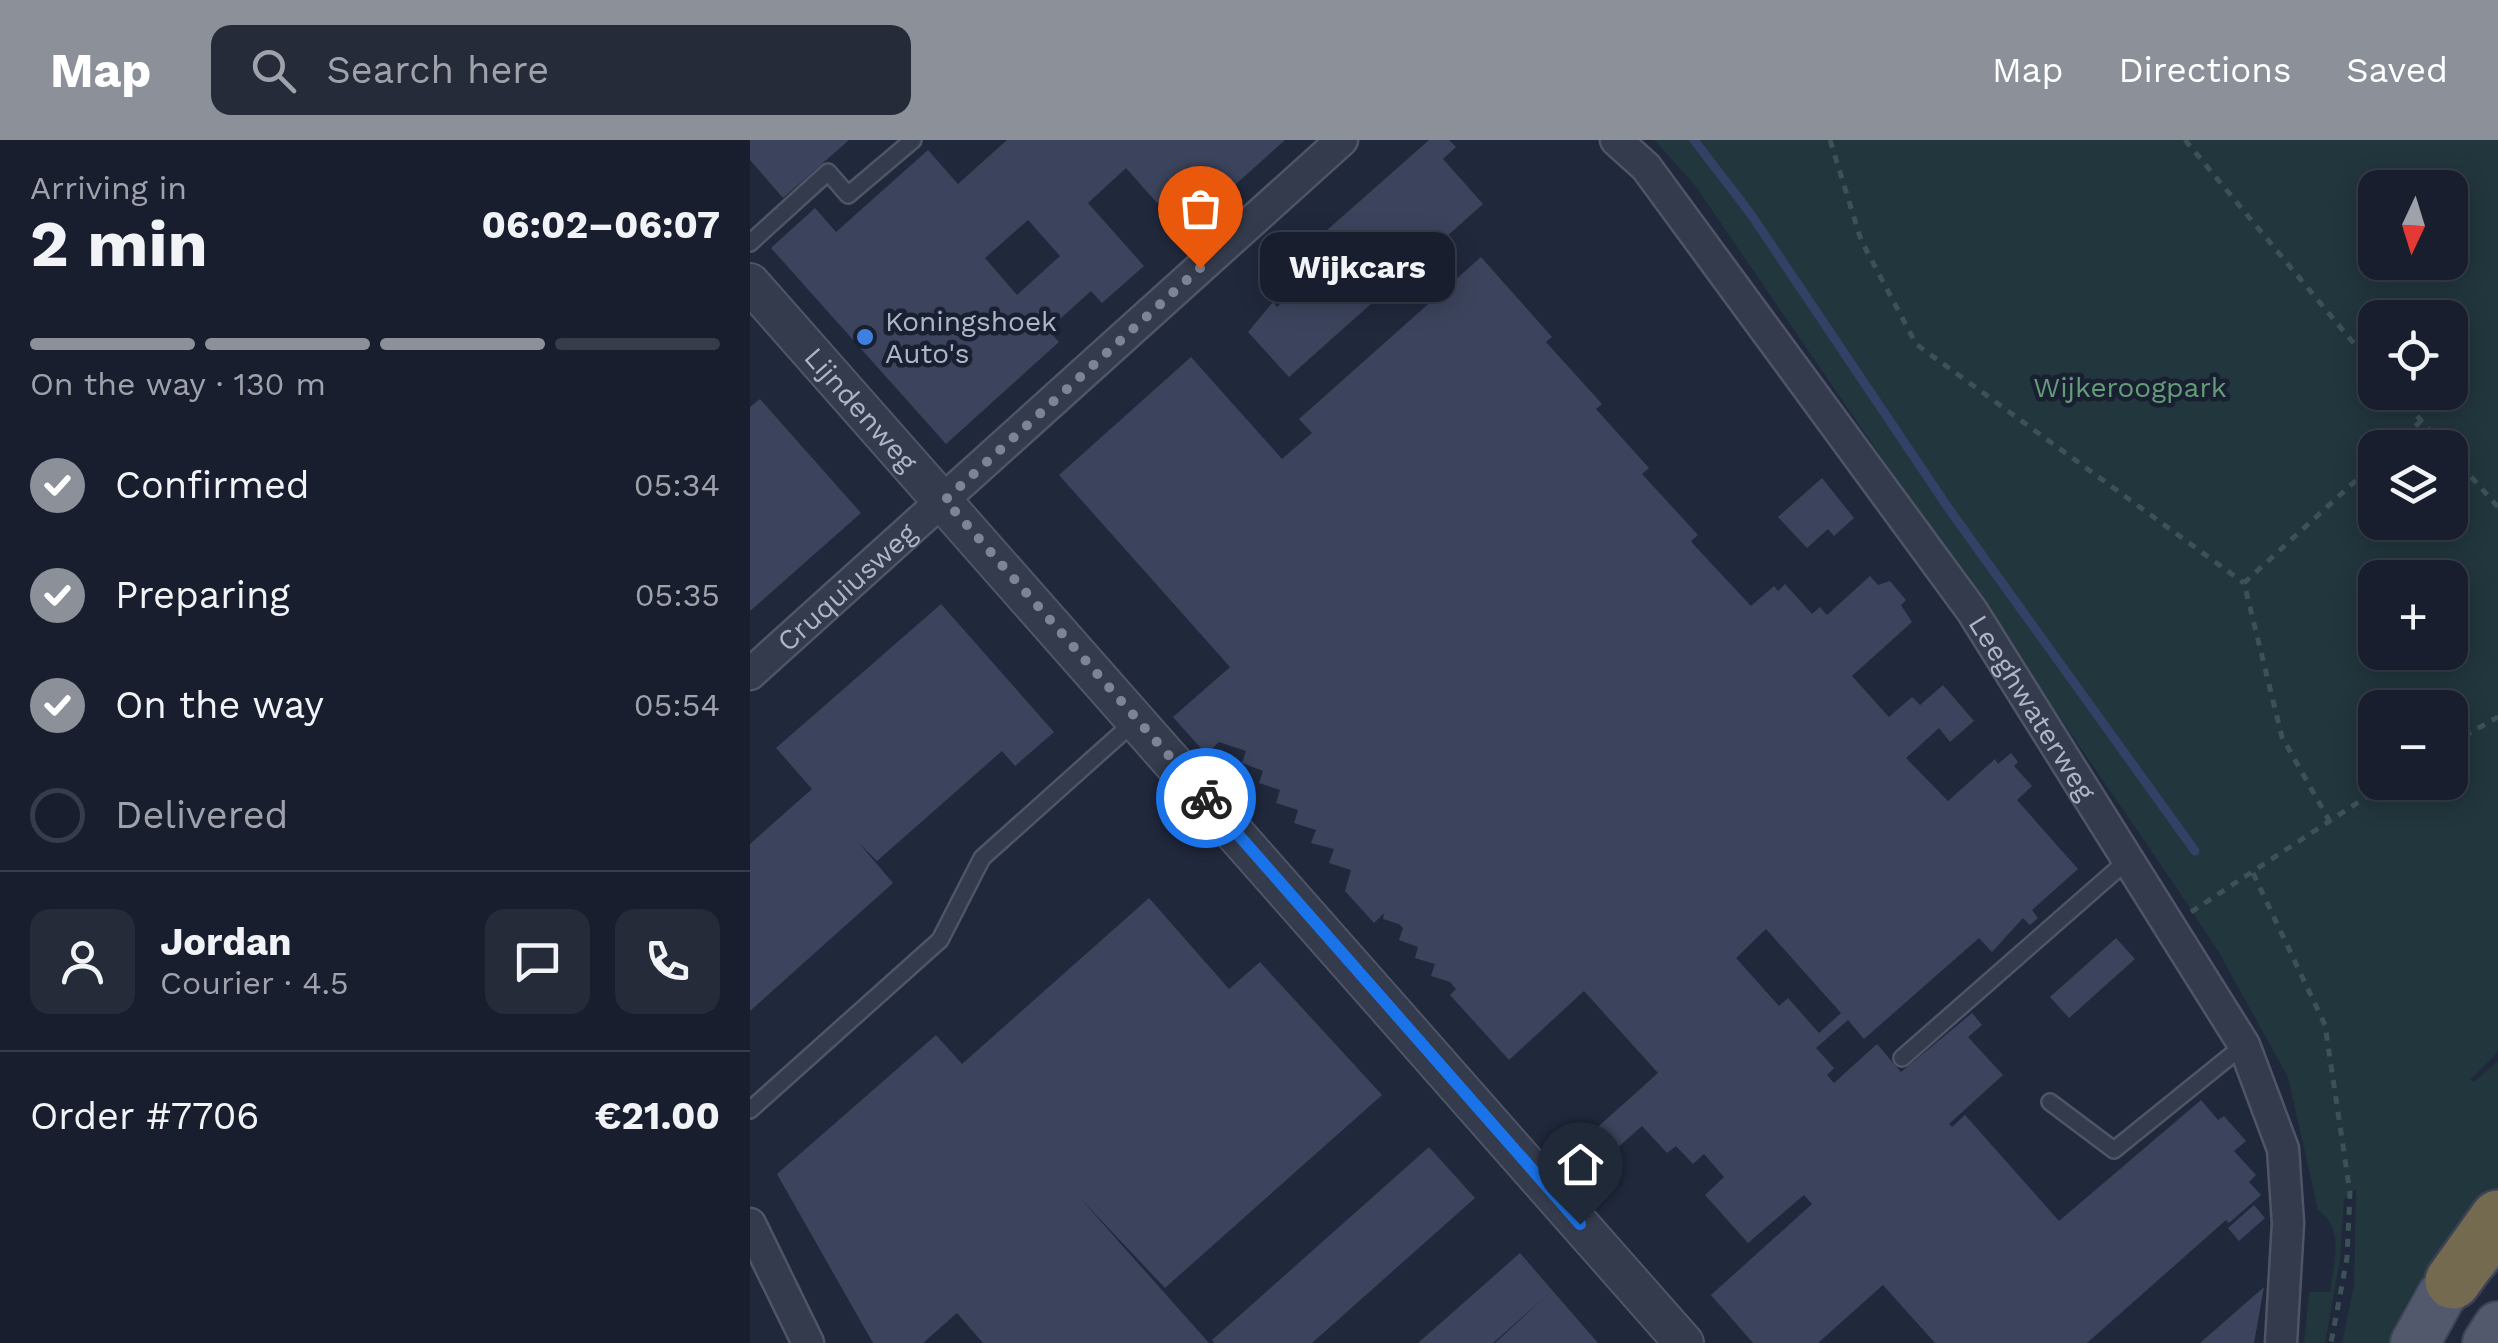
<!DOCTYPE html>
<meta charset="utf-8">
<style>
:root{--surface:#181e2d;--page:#252b39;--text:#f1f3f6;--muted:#9fa2aa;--line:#363c49;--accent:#8c9099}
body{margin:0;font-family:"Work Sans",sans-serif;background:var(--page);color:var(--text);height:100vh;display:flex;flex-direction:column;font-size:38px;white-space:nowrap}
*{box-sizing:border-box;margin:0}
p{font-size:32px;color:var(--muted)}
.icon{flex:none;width:55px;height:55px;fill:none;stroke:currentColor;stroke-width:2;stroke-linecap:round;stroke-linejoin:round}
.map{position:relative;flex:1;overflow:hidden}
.details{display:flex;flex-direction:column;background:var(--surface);width:750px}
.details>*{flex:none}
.needle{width:65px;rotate:184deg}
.fabs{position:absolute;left:1608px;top:30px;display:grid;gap:20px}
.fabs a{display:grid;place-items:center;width:110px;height:110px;border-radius:20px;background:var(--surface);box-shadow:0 5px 25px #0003,0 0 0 2px var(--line);font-size:50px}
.pin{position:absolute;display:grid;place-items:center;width:85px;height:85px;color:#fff;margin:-102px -42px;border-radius:50% 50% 50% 0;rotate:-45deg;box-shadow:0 0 10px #0007}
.pin .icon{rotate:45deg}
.courier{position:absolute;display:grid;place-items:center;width:100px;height:100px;margin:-50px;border:8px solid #1a73e8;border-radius:50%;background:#fff;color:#222;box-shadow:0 2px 12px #0007}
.bubble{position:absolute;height:70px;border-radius:20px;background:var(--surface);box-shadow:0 5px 25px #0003,0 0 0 2px var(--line);font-size:32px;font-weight:700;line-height:70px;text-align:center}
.summary em{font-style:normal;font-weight:700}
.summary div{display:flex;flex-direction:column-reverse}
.summary{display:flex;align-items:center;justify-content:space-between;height:170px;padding:0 30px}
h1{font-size:65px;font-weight:700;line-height:75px}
.bar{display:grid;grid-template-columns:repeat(4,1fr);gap:15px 10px;align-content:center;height:120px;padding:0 30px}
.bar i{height:12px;border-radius:8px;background:var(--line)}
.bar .on{background:var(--accent)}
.bar p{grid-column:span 4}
.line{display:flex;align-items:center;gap:25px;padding:0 30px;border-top:2px solid var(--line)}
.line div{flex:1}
.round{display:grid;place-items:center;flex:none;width:105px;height:105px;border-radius:20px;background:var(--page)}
ol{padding:0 30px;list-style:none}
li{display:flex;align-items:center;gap:30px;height:110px}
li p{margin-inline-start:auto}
li .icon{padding:10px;border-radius:50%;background:var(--accent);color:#fff;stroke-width:4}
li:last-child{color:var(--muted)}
li i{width:55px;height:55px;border:5px solid var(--line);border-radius:50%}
header{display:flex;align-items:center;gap:60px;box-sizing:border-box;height:140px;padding:0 50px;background:var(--accent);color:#fff}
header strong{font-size:48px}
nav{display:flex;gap:55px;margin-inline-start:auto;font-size:35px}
.search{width:700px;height:90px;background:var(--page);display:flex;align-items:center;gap:25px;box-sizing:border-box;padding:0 35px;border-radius:20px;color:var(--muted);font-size:38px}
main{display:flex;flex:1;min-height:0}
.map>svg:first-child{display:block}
.green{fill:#22363d;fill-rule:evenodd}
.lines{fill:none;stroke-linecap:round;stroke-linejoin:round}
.stream{stroke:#324165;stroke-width:9}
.building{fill:#3c445d;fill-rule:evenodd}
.service-casing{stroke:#4f5567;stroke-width:20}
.minor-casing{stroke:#4f5567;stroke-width:35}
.tertiary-casing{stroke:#4f5567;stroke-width:42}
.primary-casing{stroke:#3d4455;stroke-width:52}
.motorway-casing{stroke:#3c4254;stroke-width:60}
.path{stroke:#3d5257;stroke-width:5;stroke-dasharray:8 8;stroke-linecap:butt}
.service{stroke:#343b4c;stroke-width:15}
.minor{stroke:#343b4c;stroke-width:30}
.tertiary{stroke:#343b4c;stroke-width:38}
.primary{stroke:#52596d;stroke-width:48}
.motorway{stroke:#736a50;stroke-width:55}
.done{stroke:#7d8497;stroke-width:10;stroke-dasharray:0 18}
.route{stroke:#1a73e8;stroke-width:12}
.shop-dot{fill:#3f7fe0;stroke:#192031;stroke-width:4}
.labels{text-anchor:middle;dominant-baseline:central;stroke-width:9;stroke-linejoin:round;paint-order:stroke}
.poi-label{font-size:28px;fill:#afb5c8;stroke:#192031;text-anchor:start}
.park-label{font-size:28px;fill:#649b78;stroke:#192031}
.street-label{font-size:28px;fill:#afb5c8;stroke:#192031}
</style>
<header>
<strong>Map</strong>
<div class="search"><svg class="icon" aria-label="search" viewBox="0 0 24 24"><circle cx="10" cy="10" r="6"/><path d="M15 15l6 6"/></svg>Search here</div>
<nav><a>Map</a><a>Directions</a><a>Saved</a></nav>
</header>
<main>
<section class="details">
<div class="summary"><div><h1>2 min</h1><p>Arriving in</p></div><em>06:02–06:07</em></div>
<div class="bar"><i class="on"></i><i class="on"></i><i class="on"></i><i></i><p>On the way · 130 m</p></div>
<ol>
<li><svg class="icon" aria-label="check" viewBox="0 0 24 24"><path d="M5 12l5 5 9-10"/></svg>Confirmed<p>05:34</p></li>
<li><svg class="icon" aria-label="check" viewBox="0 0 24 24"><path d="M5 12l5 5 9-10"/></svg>Preparing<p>05:35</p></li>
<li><svg class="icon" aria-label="check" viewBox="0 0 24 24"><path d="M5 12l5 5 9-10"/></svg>On the way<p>05:54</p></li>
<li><i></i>Delivered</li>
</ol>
<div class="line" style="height:180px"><a class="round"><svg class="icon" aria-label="person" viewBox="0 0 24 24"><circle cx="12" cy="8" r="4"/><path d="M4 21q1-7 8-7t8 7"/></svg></a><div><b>Jordan</b><p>Courier · 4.5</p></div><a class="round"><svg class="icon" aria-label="chat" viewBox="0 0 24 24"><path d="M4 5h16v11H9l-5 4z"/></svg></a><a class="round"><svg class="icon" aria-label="phone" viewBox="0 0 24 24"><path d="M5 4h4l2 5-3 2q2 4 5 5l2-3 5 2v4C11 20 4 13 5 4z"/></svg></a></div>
<div class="line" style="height:130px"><div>Order #7706</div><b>€21.00</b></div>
</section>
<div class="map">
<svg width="1748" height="1203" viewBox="0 0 1748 1203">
<rect width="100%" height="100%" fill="#20283c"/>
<path class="green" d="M 904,0 L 1748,0 L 1748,912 L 1720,940 L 1724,942 L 1748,921 L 1748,1048 C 1704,1092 1660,1143 1639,1203 L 1592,1203 L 1604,1145 L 1606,1049 L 1594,1059 L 1590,1120 L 1575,1203 L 1554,1203 L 1559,1152 L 1580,1152 C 1584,1123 1595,1088 1568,1070 L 1538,937 L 1468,811 L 1426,747 L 944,44 ZM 1625,48 L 1700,48 L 1700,122 L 1625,122 ZM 1625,178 L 1700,178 L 1700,252 L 1625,252 ZM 1625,308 L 1700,308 L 1700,382 L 1625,382 ZM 1625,438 L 1700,438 L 1700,512 L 1625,512 ZM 1625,568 L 1700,568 L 1700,642 L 1625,642 Z"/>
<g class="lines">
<path class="stream" d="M 944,0 L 1000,73 L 1199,369 L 1445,711"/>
</g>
<path class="building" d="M 0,0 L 99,0 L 33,58 L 0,20 Z
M 257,0 L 535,0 L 438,87 L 413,58 L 407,63 L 376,28 L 338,63 L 394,126 L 352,163 L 341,151 L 298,190 L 309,202 L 196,304 L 21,108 L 65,68 L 86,92 L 178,10 L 208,44 ZM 278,80 L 310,116 L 267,155 L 235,118 Z
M 679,0 L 699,0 L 706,7 L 693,19 L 733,64 L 539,237 L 498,192 L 523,162 L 527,167 L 540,155 L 524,137 Z
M 731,117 L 802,197 L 796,202 L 852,264 L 846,269 L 899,328 L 892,334 L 948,395 L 941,401 L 944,405 L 1001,466 L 1024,446 L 1028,451 L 1035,444 L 1062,474 L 1070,467 L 1077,475 L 1120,436 L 1128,445 L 1140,441 L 1156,460 L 1151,465 L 1162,482 L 1102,536 L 1139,577 L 1162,557 L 1170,565 L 1193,545 L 1224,581 L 1200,602 L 1189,588 L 1156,618 L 1198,661 L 1245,619 L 1248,624 L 1261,613 L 1268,622 L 1264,626 L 1282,646 L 1267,660 L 1328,729 L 1282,770 L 1288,778 L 1280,785 L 1273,778 L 1242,812 L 1229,798 L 1114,899 L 1098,880 L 1066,908 L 1084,928 L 1077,935 L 1084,943 L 1127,904 L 1151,932 L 1222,873 L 1232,885 L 1218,897 L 1253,935 L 1199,984 L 1202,987 L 1215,975 L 1309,1081 L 1451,960 L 1468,980 L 1474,976 L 1496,1001 L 1484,1011 L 1506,1035 L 1499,1042 L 1511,1055 L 1479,1083 L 1476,1080 L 1337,1203 L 1185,1203 L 1133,1145 L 1068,1203 L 1003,1203 L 961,1155 L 1062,1064 L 1054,1055 L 998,1103 L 955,1055 L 974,1037 L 954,1014 L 943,1024 L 926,1006 L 917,1013 L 892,986 L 840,1032 L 821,1011 L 908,933 L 834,851 L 759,920 L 700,855 L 706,849 L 700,842 L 681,836 L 685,824 L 665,818 L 668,807 L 649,800 L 653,788 L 649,784 L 633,779 L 634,773 L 624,783 L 595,751 L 601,730 L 579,723 L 584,709 L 561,703 L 566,690 L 544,683 L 548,670 L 526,663 L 530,650 L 509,643 L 513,631 L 492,623 L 496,611 L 469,602 L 456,614 L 423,577 L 480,527 L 309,335 L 441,217 L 532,319 L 562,293 L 549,279 ZM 1016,789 L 1091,873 L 1069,893 L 1038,858 L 1029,866 L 986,818 Z
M 10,259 L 111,373 L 0,471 L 0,267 Z
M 1072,338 L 1104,378 L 1084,396 L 1078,389 L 1057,408 L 1028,377 Z
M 191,464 L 304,592 L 265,626 L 252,611 L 127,721 L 108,702 L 143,743 L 0,871 L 0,704 L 62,649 L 26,608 Z
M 399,758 L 479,849 L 510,822 L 632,955 L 415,1148 L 330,1058 L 459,1203 L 233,1203 L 207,1173 L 173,1203 L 123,1203 L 27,1034 L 186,895 L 212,924 Z
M 1366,798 L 1385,819 L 1319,878 L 1300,857 Z
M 679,1007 L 725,1058 L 562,1203 L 464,1203 L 462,1200 Z
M 1504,1065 L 1515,1078 L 1489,1101 L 1478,1088 Z
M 770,1113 L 848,1203 L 745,1203 L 797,1155 L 743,1203 L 668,1203 Z
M 1514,1147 L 1504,1203 L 1450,1203 Z"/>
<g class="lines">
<g class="service-casing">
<path id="service" d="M 0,103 L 78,32 L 98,55 L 163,0
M 1152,918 L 1379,719
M 1300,962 L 1364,1010 L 1494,905
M 0,970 L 190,800 L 232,718 L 384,582"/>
</g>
<g class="minor-casing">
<g id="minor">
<path id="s1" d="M 866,0 L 896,27 L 1222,471 L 1494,905 L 1533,1009 L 1538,1083 L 1531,1203"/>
<path id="s2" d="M 0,534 L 592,0"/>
<path d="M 0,1084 L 58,1203"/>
</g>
</g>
<g class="tertiary-casing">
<g id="tertiary">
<path id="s3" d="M 0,143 L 934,1203"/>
</g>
</g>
<g class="primary-casing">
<path id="primary" d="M 1665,1203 L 1691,1156 L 1728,1115
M 1737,1203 L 1748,1186"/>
</g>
<g class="motorway-casing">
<path id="motorway" d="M 1703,1141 L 1748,1078"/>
</g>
<path class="path" d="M 1080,0 L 1111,100 L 1166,204 L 1494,443
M 1435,0 L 1625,229
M 1646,252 L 1695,308
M 1642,308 L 1671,281
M 1700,313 L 1748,367
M 1700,604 L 1748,577
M 1580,682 L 1532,597 L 1494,443 L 1625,323
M 1503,733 L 1575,885 L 1600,1053 L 1597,1118 L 1581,1203
M 1441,772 L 1639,642"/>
<use href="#service" class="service"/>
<use href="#minor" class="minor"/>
<use href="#tertiary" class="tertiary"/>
<use href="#primary" class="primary"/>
<use href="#motorway" class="motorway"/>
</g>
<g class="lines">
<path class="done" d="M 450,128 L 195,360 L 456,658"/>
<path class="route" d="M 456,658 L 830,1084"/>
</g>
<circle class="shop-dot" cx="115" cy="197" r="10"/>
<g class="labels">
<g class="poi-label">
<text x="135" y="181">Koningshoek<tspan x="135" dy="32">Auto's</tspan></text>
</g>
<g class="park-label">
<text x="1380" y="247">Wijkeroogpark</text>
</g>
<g class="street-label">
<text stroke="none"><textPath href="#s3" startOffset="168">Lijndenweg</textPath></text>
<text stroke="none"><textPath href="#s2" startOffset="130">Cruquiusweg</textPath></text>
<text stroke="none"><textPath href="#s1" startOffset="705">Leeghwaterweg</textPath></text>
</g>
</g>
</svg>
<div class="fabs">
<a><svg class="needle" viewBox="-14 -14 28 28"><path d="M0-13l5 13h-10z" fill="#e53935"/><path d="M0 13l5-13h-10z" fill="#9fa2aa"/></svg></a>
<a><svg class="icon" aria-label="locate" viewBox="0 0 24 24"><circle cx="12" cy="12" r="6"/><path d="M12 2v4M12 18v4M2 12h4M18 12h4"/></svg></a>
<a><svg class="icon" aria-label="layers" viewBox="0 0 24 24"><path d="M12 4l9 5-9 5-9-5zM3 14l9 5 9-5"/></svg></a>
<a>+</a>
<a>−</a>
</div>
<div class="pin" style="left:450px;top:128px;background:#ea580c"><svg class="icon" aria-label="bag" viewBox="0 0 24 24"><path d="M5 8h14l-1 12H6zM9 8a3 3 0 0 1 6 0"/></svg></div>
<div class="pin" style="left:830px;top:1084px;background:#1f2937"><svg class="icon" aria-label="home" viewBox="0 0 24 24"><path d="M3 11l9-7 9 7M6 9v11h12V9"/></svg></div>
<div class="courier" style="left:456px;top:658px"><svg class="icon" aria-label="bike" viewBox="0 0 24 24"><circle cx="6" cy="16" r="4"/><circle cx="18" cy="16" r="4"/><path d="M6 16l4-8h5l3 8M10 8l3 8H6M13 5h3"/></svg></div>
<div class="bubble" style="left:510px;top:92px;width:195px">Wijkcars</div>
</div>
</main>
